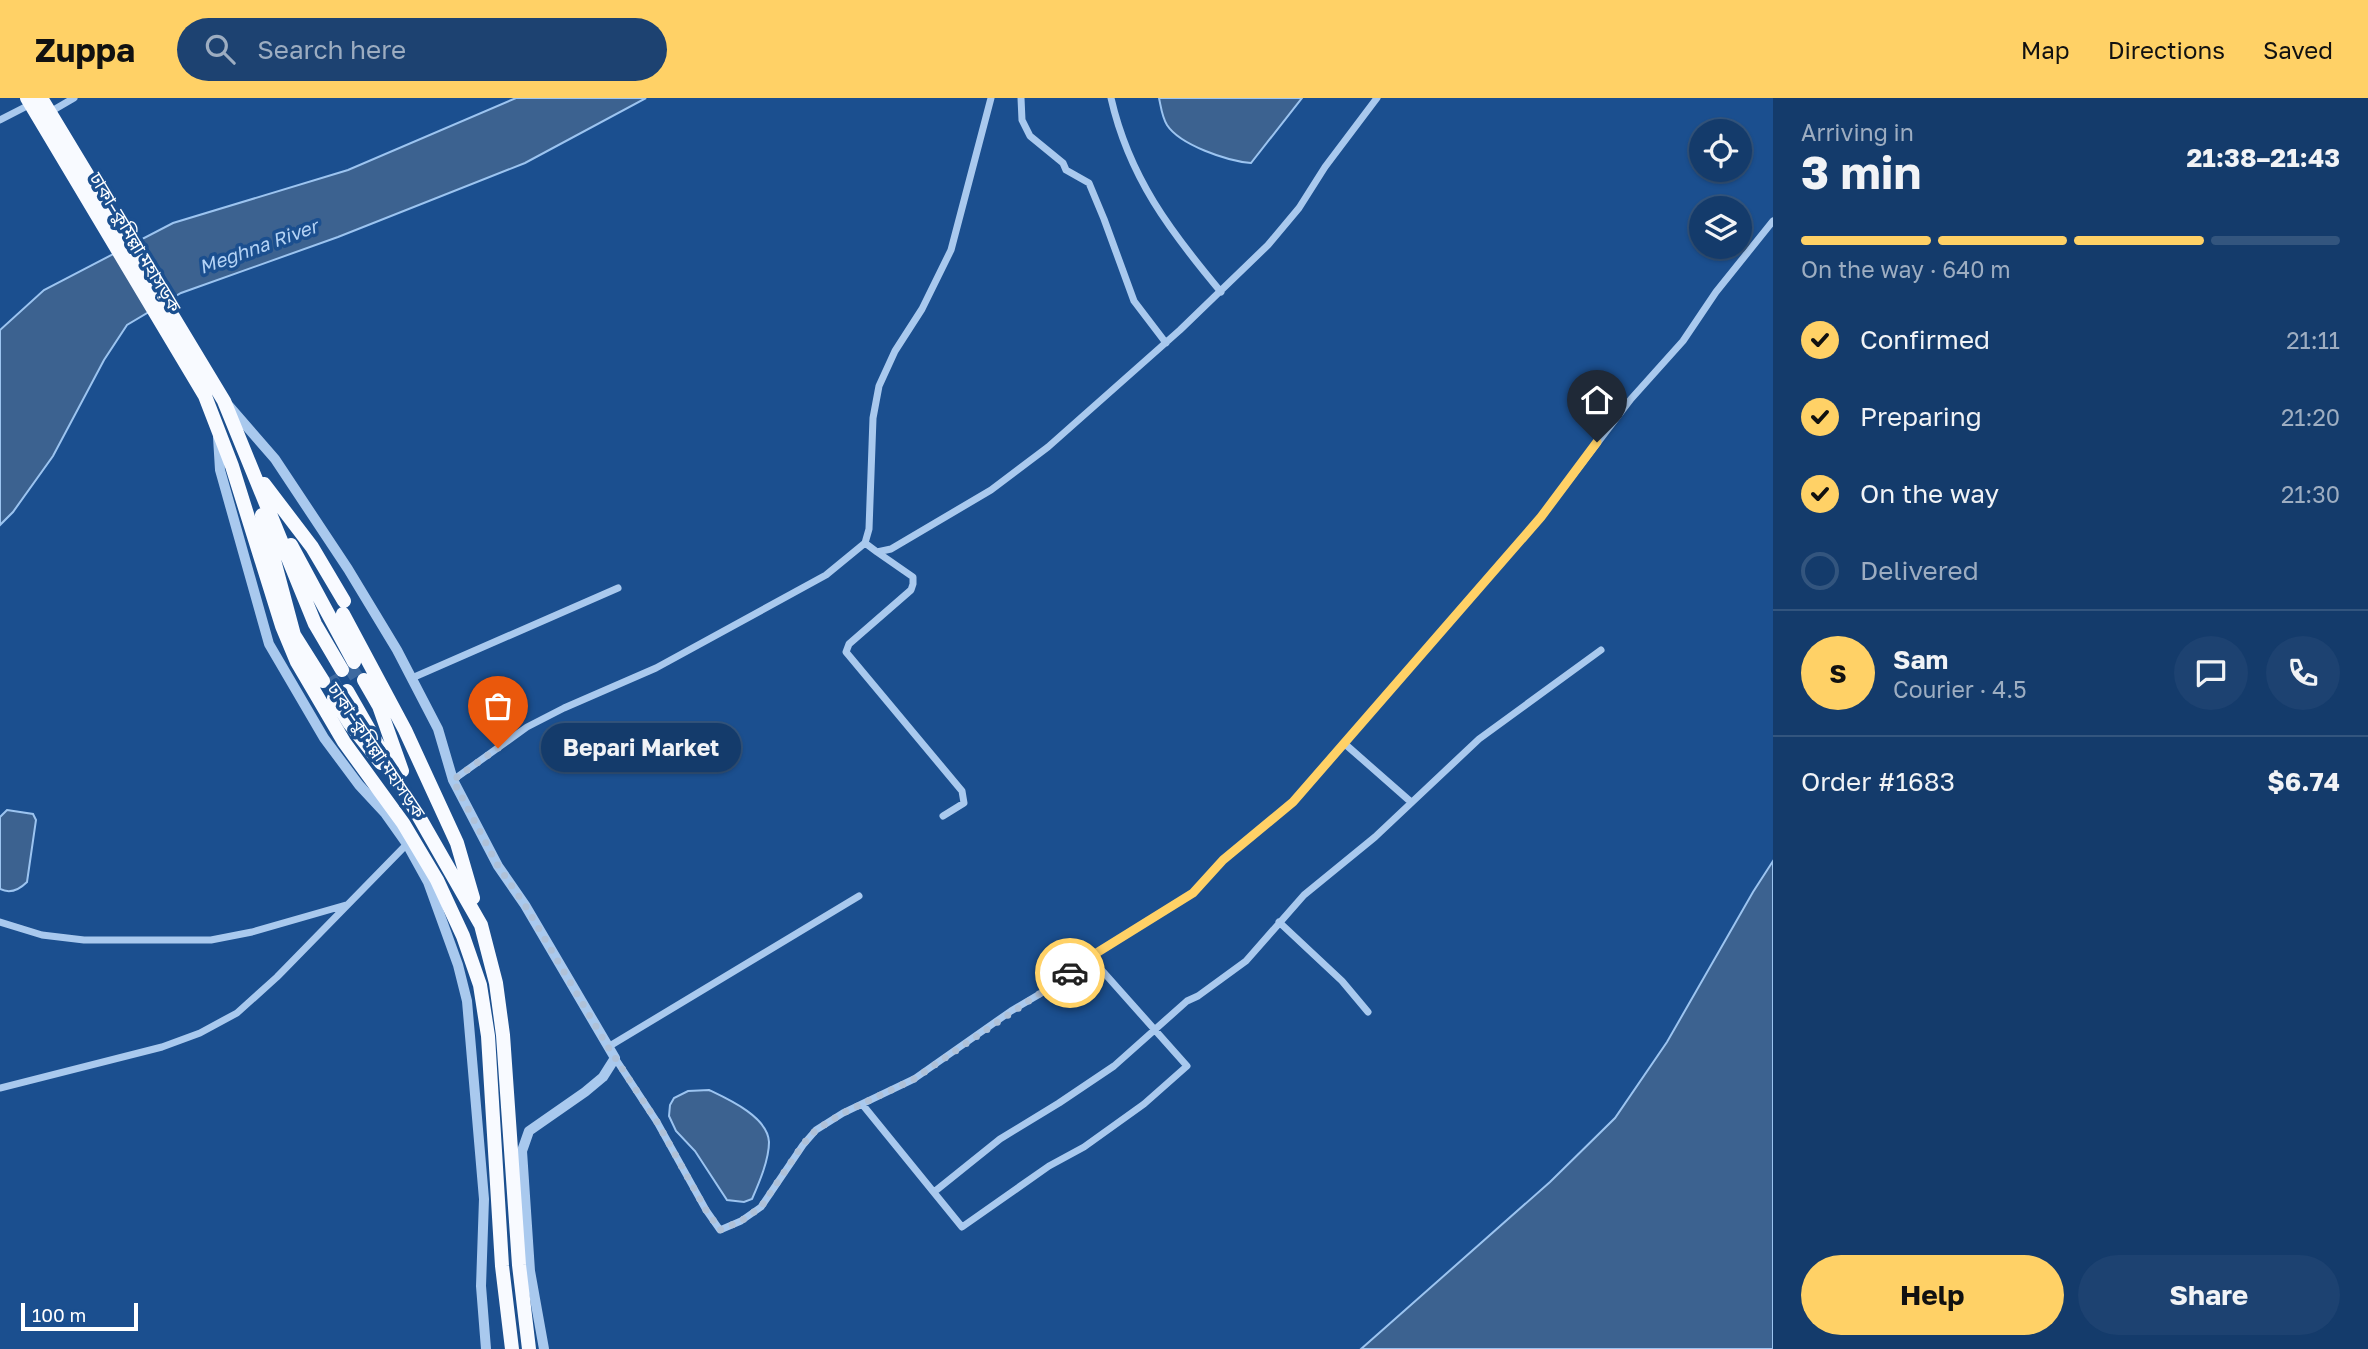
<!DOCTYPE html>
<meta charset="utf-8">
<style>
:root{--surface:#143b6b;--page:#1d4271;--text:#f1f3f6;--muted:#9dadc1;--line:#33557e;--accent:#ffd166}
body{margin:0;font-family:"Golos Text","Noto Sans Bengali",sans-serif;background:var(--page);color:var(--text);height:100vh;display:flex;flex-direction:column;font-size:26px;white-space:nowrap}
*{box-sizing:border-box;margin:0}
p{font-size:23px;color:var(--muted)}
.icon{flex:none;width:38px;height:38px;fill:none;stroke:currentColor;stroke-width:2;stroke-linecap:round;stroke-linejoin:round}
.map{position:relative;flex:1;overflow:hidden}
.drawer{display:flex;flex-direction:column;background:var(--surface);width:595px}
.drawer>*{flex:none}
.controls{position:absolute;left:1689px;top:21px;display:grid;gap:14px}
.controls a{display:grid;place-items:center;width:63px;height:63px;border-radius:50%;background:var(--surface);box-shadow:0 2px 5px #0004,0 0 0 2px var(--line);font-size:35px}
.scale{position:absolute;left:21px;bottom:18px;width:117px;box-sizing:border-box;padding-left:7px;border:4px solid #fff;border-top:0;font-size:19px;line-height:24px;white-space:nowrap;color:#fff;-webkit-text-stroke:5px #1b4f8f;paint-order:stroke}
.pin{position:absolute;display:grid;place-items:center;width:60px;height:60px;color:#fff;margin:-72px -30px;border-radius:50% 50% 50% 0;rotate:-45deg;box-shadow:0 0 7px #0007}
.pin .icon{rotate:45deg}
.courier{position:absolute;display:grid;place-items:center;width:70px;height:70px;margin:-35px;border:5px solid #ffd166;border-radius:50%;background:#fff;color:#222;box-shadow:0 2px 9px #0007}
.bubble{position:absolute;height:49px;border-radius:24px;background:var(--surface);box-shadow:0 2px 5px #0004,0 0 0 2px var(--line);font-size:23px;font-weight:700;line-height:49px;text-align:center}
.summary em{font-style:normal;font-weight:700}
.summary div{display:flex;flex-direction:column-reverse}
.summary{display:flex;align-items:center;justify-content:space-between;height:119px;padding:0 28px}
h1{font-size:46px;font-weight:700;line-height:52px}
.bar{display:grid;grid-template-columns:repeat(4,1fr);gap:10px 7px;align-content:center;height:84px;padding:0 28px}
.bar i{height:9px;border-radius:5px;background:var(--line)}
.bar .current{background:var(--accent)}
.bar p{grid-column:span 4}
.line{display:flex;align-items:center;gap:18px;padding:0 28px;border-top:2px solid var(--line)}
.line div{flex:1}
.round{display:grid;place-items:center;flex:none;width:74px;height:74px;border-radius:37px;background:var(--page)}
ol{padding:0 28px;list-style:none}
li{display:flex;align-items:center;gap:21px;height:77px}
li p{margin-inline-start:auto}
li .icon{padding:7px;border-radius:50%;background:var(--accent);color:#111;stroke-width:4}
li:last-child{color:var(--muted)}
li i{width:38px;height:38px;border:4px solid var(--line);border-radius:50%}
.cta{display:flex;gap:14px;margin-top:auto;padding:14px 28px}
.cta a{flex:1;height:80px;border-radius:42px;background:var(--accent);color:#111;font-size:28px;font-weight:700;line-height:80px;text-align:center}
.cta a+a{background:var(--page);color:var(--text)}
header{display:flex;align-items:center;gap:42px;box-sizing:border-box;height:98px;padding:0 35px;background:var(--accent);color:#111}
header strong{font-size:33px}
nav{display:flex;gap:38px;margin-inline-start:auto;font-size:24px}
.search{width:490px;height:63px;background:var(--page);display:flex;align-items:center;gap:18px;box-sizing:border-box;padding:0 24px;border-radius:38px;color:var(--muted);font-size:26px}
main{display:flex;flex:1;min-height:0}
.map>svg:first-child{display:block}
.water{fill:#3c6290;stroke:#9cc4f0;stroke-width:2}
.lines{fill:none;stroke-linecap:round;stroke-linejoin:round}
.trunk-tunnel{stroke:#3d69a0;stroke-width:14;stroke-dasharray:14 7;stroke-linecap:butt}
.minor{stroke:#a9c9ee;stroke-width:7}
.tertiary{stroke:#a9c9ee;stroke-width:10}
.trunk{stroke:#f8faff;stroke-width:14}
.done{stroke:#afc1d8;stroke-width:7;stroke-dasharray:0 12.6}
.route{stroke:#ffd166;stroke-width:9}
.labels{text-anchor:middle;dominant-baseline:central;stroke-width:7;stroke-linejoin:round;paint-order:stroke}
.street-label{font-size:18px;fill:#fff;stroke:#1b4f8f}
.water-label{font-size:19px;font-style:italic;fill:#b5d3f5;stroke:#1b4f8f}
</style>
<header>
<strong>Zuppa</strong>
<div class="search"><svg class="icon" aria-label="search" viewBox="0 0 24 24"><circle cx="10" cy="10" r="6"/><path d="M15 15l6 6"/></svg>Search here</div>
<nav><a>Map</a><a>Directions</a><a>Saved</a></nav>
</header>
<main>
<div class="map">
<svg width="1773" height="1251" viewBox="0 0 1773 1251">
<rect width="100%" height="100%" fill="#1b4f8f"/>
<path class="water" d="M 516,0 L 646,0 L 525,65 L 338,139 L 181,195 L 127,227 L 104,262 L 53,358 L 13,414 L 0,427 L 0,232 L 44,192 L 173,125 L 348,72 Z
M 1159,0 L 1302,0 L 1251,65 C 1227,63 1180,47 1167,27 C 1162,19 1161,9 1159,0 Z
M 7,712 L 33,716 L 36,722 L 27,784 C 19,792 10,796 0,791 L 0,719 Z
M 1773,763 L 1773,1251 L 1361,1251 L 1550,1084 L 1615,1020 L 1667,944 L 1753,794 Z
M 709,992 C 728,1001 768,1019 769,1044 C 769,1062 759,1085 752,1101 L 744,1104 L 727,1102 L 695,1053 L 676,1033 L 669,1018 L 670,1007 L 674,1000 L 688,993 Z"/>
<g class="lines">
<path class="trunk-tunnel" d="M 349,567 L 360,585
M 330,579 L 340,597"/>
<path class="minor" d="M 1021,0 L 1022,22 L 1030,38 L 1063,65 L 1066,72 L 1089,85 L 1104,121 L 1134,203 L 1166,245
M 1111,0 C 1129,79 1170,133 1221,194
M 50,14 L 74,0
M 0,22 L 31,6
M 865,445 L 877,454 L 891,451 L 991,392 L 1048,349 L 1180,232 L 1268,147 L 1299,110 L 1325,69 L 1377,0
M 877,454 L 913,479 L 913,486 L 911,492 L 849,546 L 846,554 L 962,693 L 964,705 L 943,718
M 412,580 L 618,490
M 1345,646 L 1411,704
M 453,682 L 527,629 L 564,610 L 656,570 L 826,477 L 865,445 L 869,431 L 873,320 L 879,288 L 895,253 L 922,211 L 951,152 L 991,0
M 0,824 L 42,837 L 84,842 L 211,842 L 252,834 L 346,807
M 1279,824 L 1342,883 L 1368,914
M 608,949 L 859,798
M 615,960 L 657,1024 L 706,1112 L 720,1132 L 741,1123 L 761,1109 L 803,1047 L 816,1032 L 843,1015 L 914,981 L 1011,913 L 1055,887 L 1090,859 L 1193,795 L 1223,762 L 1293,704 L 1541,419 L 1631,301 L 1683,243 L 1716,194 L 1773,123
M 0,990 L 162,949 L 200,935 L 237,915 L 277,879 L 407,746
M 862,1006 L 962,1129 L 1049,1068 L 1084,1049 L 1144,1006 L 1187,968 L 1090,859
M 934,1094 L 1000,1041 L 1059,1005 L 1114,968 L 1187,903 L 1198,898 L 1246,863 L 1304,797 L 1375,739 L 1479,641 L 1601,552"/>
<path class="tertiary" d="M 229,308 L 275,361 L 348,471 L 397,552 L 438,631 L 453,682 L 498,768 L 525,807 L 615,960 L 603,979 L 585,994 L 529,1033 L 522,1053 L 530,1173 L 544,1251
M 218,339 L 220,372 L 269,546 L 324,640 L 359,687 L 385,715 L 407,746 L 428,784 L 458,867 L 467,903 L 484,1101 L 481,1188 L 486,1251"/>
<path class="trunk" d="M 27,0 L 205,298 L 232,368 L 282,528 L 297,564 L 344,644 L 403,725 L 437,782 L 463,838 L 480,887 L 488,938 L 502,1168 L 512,1251
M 41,0 L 224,303 L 315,526 L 342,572
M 264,386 L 312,449 L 344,503
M 262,417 L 294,537 L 323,583
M 291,447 L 354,564
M 343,516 L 405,632 L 457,745 L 473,800
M 364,582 L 379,608 L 402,673
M 347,593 L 481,827 L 496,885 L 503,937 L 519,1167 L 529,1251
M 334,600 L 350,626 L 381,665"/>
</g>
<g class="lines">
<path class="done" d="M 498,650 L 453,682 L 498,768 L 525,807 L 608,949 L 657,1024 L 706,1112 L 720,1132 L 741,1123 L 761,1109 L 803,1046 L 816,1032 L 843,1015 L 914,981 L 1070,875"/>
<path class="route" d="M 1070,875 L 1090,859 L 1193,795 L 1223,762 L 1293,704 L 1541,419 L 1597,344"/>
</g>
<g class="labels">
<g class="street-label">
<text transform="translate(136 144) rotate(59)">ঢাকা–কুমিল্লা মহাসড়ক</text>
<text transform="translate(377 652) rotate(56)">ঢাকা–কুমিল্লা মহাসড়ক</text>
</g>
<g class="water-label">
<text transform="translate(258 148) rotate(-20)">Meghna River</text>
</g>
</g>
</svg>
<div class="controls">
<a><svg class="icon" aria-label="locate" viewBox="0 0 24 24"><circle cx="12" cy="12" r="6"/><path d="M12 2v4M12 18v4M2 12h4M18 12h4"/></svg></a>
<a><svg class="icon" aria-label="layers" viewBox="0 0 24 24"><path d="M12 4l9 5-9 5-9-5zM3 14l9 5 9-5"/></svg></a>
</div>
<div class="scale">100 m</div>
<div class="pin" style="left:498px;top:650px;background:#ea580c"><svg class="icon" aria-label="bag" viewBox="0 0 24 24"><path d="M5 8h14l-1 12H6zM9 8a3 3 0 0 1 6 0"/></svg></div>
<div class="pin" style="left:1597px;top:344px;background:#1f2937"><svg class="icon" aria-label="home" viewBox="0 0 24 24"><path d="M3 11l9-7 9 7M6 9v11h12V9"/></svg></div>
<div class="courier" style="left:1070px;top:875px"><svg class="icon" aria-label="car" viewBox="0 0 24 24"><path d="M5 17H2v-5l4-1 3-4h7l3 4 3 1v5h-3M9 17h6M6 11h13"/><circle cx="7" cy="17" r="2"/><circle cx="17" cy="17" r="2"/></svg></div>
<div class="bubble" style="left:541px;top:625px;width:200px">Bepari Market</div>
</div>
<section class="drawer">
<div class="summary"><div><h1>3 min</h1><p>Arriving in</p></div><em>21:38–21:43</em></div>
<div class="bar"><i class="current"></i><i class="current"></i><i class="current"></i><i></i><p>On the way · 640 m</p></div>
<ol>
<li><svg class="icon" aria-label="check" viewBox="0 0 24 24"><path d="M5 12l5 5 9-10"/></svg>Confirmed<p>21:11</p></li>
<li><svg class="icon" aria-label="check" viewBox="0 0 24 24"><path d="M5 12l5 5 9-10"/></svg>Preparing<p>21:20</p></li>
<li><svg class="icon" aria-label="check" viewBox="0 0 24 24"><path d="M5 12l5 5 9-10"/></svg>On the way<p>21:30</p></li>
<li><i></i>Delivered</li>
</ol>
<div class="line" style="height:126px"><b class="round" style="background:var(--accent);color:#111">S</b><div><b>Sam</b><p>Courier · 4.5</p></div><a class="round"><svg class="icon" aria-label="chat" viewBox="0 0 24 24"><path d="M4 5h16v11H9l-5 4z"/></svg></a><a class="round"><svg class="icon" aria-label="phone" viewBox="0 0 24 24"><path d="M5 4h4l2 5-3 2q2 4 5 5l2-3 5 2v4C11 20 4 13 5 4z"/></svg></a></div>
<div class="line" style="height:91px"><div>Order #1683</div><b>$6.74</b></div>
<div class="cta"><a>Help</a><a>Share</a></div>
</section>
</main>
